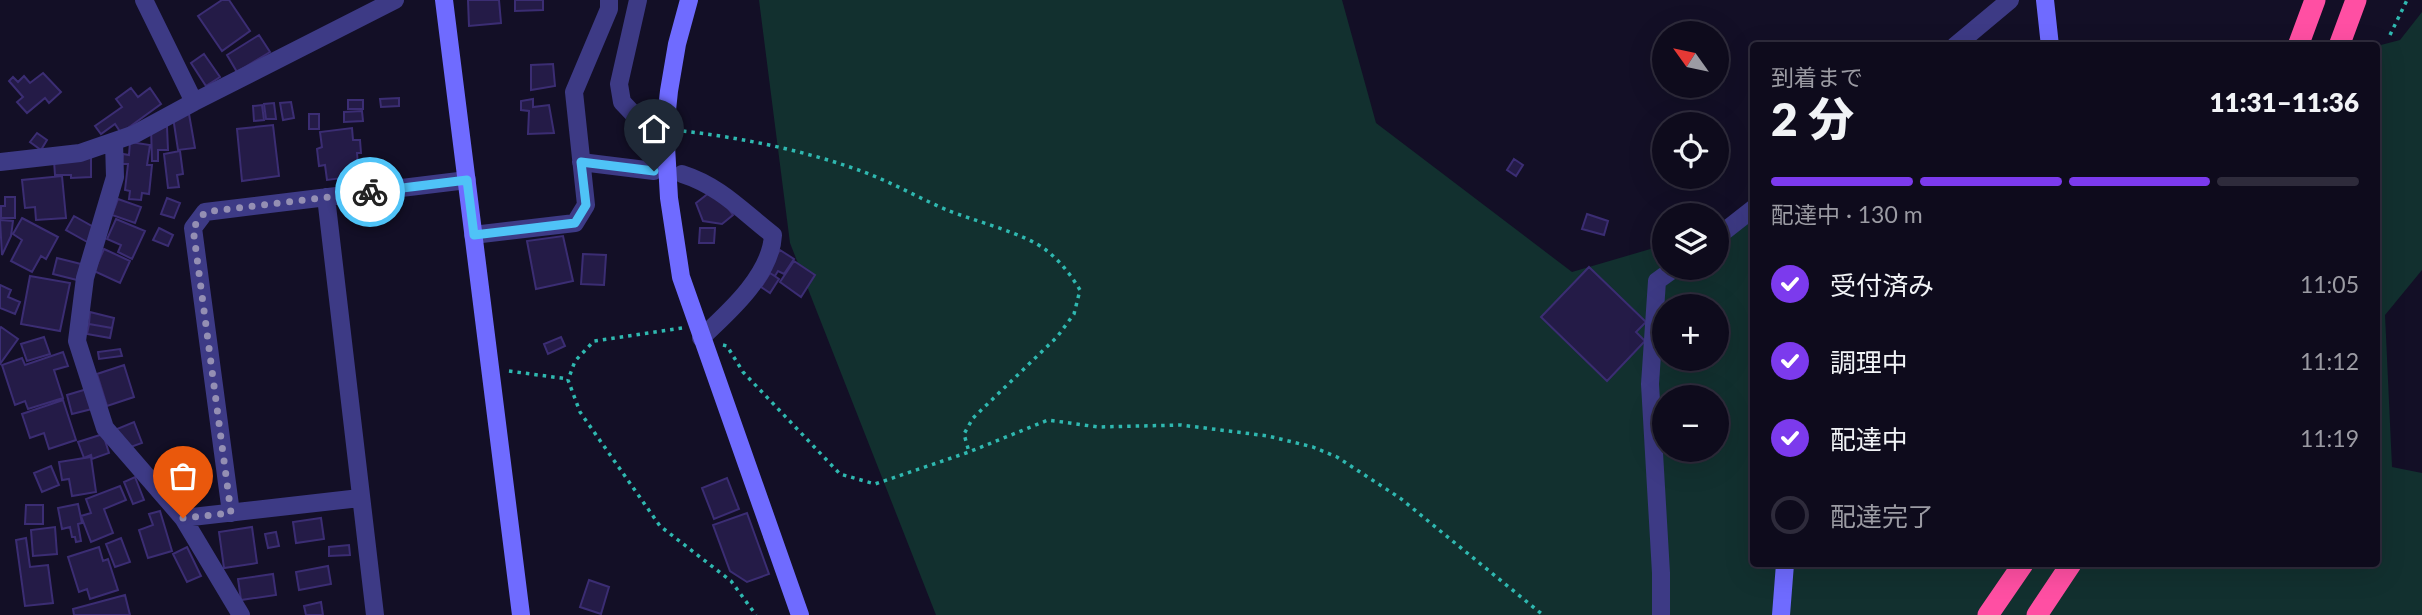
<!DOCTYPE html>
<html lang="ja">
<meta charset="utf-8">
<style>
:root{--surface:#0e0b1c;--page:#171425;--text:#f1f3f6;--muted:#9b9ba3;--line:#2e2b3b;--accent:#7c3aed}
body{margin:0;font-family:Lato,"Noto Sans JP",sans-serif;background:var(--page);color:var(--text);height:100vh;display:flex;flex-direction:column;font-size:26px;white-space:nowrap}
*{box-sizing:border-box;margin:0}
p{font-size:23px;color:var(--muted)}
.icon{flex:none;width:38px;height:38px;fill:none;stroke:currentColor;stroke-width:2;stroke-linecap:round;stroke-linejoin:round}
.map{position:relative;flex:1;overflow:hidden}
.side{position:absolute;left:1750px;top:42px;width:630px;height:525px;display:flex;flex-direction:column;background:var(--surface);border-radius:7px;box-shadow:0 7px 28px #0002,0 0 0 2px var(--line)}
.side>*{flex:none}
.needle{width:46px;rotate:303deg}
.fabs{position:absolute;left:1652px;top:21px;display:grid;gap:14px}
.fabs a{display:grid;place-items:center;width:77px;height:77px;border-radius:50%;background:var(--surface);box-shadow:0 7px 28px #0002,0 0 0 2px var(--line);font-size:35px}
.pin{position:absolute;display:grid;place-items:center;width:60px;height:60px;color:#fff;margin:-72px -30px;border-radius:50% 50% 50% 0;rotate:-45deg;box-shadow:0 0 7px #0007}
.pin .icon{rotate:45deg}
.courier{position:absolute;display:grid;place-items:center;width:70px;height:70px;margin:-35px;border:5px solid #4fc3f7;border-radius:50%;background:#fff;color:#222;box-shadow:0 2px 9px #0007}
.summary em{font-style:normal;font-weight:800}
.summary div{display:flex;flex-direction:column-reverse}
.summary{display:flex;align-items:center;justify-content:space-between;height:119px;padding:0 21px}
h1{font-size:46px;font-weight:800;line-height:52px}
.bar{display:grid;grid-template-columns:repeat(4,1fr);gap:10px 7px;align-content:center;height:84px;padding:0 21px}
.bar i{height:9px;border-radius:5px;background:var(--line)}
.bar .current{background:var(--accent)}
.bar p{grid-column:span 4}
ol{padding:0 21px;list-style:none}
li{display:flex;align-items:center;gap:21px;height:77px}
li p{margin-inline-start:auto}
li .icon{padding:7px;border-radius:50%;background:var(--accent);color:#fff;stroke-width:4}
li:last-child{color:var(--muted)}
li i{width:38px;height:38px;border:4px solid var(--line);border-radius:50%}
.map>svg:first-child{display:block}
.green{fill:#12302f;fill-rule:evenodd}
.building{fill:#241b47;stroke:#3b2d73;stroke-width:2}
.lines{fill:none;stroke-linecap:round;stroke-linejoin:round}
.path{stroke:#2fb8b0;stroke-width:3.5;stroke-dasharray:3.5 5;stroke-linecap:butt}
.street{stroke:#3d3a85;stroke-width:18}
.secondary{stroke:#6f6bff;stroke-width:18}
.highway{stroke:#ff4fa3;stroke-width:21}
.done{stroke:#948fb3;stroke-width:7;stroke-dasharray:0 12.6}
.route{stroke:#4fc3f7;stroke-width:9}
</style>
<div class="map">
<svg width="2422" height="615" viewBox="0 0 2422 615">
<rect width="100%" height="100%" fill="#130f26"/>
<path class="green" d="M 759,0 L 1342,0 L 1376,123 L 1572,272 L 1664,245 L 1664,268 L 1717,268 L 1717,229 L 1753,218 L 1754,564 L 2376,564 L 2377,46 L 2400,40 L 2422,12 L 2422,270 L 2385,315 L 2392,467 L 2422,473 L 2422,615 L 936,615 L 790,243 ZM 1664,306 L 1717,306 L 1717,359 L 1664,359 ZM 1664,397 L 1717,397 L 1717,450 L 1664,450 Z"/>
<path class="building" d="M 222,0 L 229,0 L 250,31 L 222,51 L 198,16 Z
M 468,0 L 499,0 L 501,23 L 469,26 Z
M 515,0 L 543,0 L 543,10 L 515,11 Z
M 259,35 L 270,52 L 237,72 L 227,55 Z
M 204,54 L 220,77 L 206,86 L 191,63 Z
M 553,64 L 555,86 L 531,90 L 531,65 Z
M 43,73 L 61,92 L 49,103 L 45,98 L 27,113 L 17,102 L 23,97 L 9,81 L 13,77 L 18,82 L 24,76 L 30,83 Z
M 131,88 L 138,97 L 150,88 L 161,104 L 121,133 L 115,124 L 101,134 L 95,126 L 122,107 L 116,99 Z
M 399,98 L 399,106 L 381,107 L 380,99 Z
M 533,99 L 533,107 L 549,105 L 554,133 L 528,134 L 529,111 L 521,110 L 521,101 Z
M 348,100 L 363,100 L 363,109 L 348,109 Z
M 291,102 L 294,118 L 283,120 L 280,103 Z
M 274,103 L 276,119 L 266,119 L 264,104 Z
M 262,105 L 264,120 L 254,121 L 253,106 Z
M 362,111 L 363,121 L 344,122 L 344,112 Z
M 189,114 L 195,148 L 178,150 L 173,117 Z
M 309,114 L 319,114 L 319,129 L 309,129 Z
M 273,125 L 279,176 L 242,181 L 237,129 Z
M 151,127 L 167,127 L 168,150 L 158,150 L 158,161 L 152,161 Z
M 352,128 L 353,140 L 360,140 L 361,153 L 357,153 L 359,176 L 327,180 L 325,165 L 319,166 L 317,149 L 322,147 L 320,132 Z
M 37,133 L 47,140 L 41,150 L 30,142 Z
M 130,142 L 150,145 L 147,165 L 152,165 L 149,194 L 142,193 L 141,200 L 129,199 L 130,191 L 125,190 L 128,164 L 122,164 L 123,154 L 129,155 Z
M 180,151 L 183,174 L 177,175 L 179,187 L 168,188 L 164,154 Z
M 91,156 L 91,177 L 71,178 L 71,175 L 55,175 L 54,161 Z
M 1514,159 L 1523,165 L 1516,176 L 1507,170 Z
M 62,176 L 66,218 L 36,220 L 35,207 L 25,208 L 22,180 Z
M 714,189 L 733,215 L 722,224 L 703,221 L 696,203 Z
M 5,197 L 15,197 L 15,218 L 1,218 L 1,206 L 5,206 Z
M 167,198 L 180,203 L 174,218 L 161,214 Z
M 118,199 L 141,207 L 135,223 L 112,215 Z
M 1587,214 L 1608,221 L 1604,235 L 1582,229 Z
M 74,216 L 97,229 L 89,243 L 66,230 Z
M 22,218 L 58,237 L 46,259 L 41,256 L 32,272 L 11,261 L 22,240 L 13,234 Z
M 116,219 L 145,231 L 132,259 L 118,252 L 121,245 L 107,239 Z
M 0,220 L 13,221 L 11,236 L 2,255 Z
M 159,228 L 173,235 L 168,246 L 153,240 Z
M 700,228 L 715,228 L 714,243 L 699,243 Z
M 563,236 L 573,281 L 536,289 L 527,241 Z
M 104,249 L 130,261 L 120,283 L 94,271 Z
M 780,250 L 794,259 L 784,274 L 778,271 L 775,276 L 766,271 Z
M 583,254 L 606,255 L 604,285 L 581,284 Z
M 57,258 L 81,264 L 77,280 L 53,274 Z
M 794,261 L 815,275 L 801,297 L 780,282 Z
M 1589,267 L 1646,322 L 1636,332 L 1645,341 L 1607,381 L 1541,317 Z
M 770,273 L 779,279 L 770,293 L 761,287 Z
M 30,276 L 70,283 L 60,331 L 21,324 Z
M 0,285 L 11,290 L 8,297 L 20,302 L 15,314 L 0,308 Z
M 90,312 L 114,318 L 112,328 L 89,324 Z
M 89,324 L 112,328 L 110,338 L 87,334 Z
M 1,327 L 18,339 L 0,364 L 0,328 Z
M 44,337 L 50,354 L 27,361 L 21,344 Z
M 561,337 L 565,346 L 548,354 L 544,344 Z
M 120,349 L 122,356 L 99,359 L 98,352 Z
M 63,352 L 68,366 L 54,370 L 63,398 L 28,409 L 25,401 L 15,405 L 2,365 L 22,358 L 25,365 Z
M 124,365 L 134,397 L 107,406 L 97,374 Z
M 87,389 L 92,409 L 72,414 L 67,395 Z
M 63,400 L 76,440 L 49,449 L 44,433 L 30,438 L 22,414 Z
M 134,422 L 142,443 L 125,449 L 117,429 Z
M 103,434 L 109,453 L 92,459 L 91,455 L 84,458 L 78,442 Z
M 91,457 L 96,492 L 72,496 L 69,479 L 62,480 L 59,462 Z
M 51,466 L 59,485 L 42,492 L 34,473 Z
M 135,477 L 144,500 L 133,504 L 124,482 Z
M 727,478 L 739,509 L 714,519 L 702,488 Z
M 120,486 L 126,500 L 104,509 L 113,533 L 91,542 L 81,516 L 91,513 L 86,499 Z
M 78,504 L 82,523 L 78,524 L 81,541 L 76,542 L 75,537 L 72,537 L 70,527 L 62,529 L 58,508 Z
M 26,505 L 43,505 L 43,524 L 25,524 Z
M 160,511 L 172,551 L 148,558 L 139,530 L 153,525 L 149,514 Z
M 747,513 L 769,574 L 747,582 L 730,571 L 713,525 Z
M 321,518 L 324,539 L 296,543 L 293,522 Z
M 55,527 L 57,554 L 33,556 L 31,530 Z
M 252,527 L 257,563 L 224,568 L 219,532 Z
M 276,532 L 279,546 L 268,548 L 265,534 Z
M 26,538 L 30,567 L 48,565 L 53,603 L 25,606 L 16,540 Z
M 121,538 L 130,562 L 115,567 L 106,544 Z
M 349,545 L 350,555 L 329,556 L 329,547 Z
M 99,547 L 103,561 L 108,559 L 118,590 L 90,599 L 87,589 L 79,592 L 68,557 Z
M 187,547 L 201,576 L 187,582 L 173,554 Z
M 328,566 L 331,584 L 299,590 L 296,572 Z
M 273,574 L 276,595 L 241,600 L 238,579 Z
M 589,580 L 609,587 L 601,614 L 580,607 Z
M 125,595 L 130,615 L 74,615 L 73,609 Z
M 321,602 L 323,615 L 306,615 L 304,606 Z"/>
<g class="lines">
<path class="path" d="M 2390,35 L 2407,0
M 683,131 C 743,138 807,151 864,172 C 893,183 919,198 947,210 C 974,221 1024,233 1046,250 C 1060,261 1071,275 1080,290 L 1074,314 L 1057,337 L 973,418 L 964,434 L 969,452
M 682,328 L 594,341 L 575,361 L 568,380 L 580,412 L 660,526 L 731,581 L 756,615
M 723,345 L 727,346 L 743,372 L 840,474 L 875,484 L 969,452 L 1048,420 L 1098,427 L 1181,425 L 1268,436 L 1313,447 L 1337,457 L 1400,498 L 1543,615
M 509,371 L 568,379"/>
<path class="street" d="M 144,0 L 194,102
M 638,0 L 619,84 L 622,102 L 640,121 L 665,129
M 1955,46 L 2010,0
M 114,142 L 115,177 L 85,278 L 77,341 L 105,428 L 183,518 L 241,615
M 0,162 L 80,153 L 135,134 L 194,102 L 395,0
M 581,162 L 654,171
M 682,174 C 720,186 742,211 773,235 C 771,275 729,312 701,338
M 326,197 L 375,615
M 473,235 L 575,223 L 586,205 L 574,92 L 609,9 L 609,0
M 1717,237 L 1754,208
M 231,513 L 193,228 L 205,212 L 467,180
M 183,518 L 360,498
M 1661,615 L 1661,573 L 1650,384 L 1657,281 L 1675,268"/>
<path class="secondary" d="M 444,0 L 521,615
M 689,0 L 677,44 L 669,91 L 665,129 L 669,198 L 681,277 L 800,615
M 2045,0 L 2050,46
M 1781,615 L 1785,564"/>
<path class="highway" d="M 2298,46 L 2315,0
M 2339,46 L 2356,0
M 1988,615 L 2023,564
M 2037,615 L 2071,564"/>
</g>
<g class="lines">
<path class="done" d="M 183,518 L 231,513 L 193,228 L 205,212 L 370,192"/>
<path class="route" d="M 370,192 L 467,180 L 474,235 L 575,223 L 586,205 L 581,162 L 654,171"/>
</g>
</svg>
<div class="fabs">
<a><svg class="needle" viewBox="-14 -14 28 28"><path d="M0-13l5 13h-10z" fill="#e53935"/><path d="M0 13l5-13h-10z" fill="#9b9ba3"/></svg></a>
<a><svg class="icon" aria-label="locate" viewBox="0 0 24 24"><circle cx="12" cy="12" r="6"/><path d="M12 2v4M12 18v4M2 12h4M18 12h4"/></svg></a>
<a><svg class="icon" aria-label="layers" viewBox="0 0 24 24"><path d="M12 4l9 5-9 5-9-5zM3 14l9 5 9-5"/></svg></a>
<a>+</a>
<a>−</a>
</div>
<div class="pin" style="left:183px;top:518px;background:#ea580c"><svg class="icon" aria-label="bag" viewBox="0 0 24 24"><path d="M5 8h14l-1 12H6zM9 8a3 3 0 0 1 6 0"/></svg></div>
<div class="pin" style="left:654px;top:171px;background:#1f2937"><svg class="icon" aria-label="home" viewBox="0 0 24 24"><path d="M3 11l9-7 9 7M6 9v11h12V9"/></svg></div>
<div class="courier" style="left:370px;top:192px"><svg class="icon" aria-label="bike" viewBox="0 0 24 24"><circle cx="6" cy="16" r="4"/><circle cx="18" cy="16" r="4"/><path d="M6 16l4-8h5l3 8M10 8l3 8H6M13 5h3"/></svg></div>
<section class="side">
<div class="summary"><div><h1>2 分</h1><p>到着まで</p></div><em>11:31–11:36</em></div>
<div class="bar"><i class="current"></i><i class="current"></i><i class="current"></i><i></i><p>配達中 · 130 m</p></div>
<ol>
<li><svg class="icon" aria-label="check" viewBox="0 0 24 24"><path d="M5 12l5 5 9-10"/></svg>受付済み<p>11:05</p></li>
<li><svg class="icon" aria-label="check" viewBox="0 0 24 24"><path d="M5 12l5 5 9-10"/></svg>調理中<p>11:12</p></li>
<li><svg class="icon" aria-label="check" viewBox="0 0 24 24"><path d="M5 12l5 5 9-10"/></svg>配達中<p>11:19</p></li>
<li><i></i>配達完了</li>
</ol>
</section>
</div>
